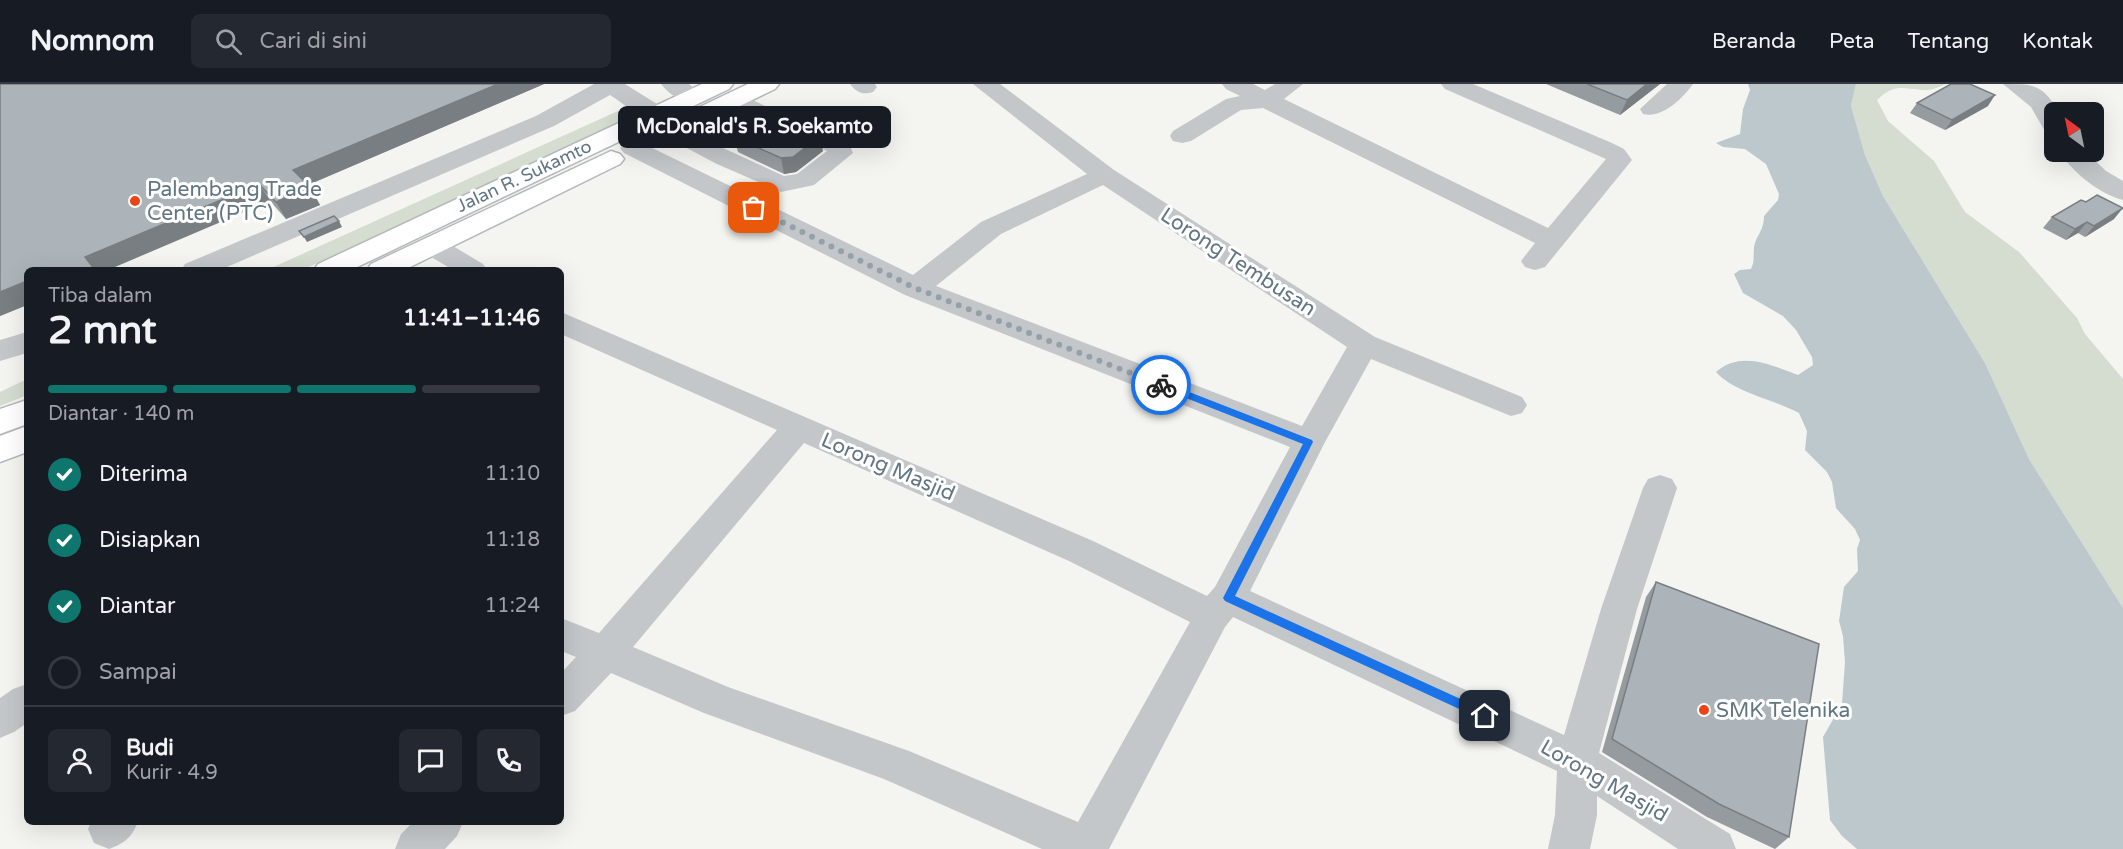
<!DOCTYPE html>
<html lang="id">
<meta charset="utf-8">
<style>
:root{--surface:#171b24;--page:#242831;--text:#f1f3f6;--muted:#9ea1a6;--line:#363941;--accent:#0f766e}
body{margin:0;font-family:"Varela Round",sans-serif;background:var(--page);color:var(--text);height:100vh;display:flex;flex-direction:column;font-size:22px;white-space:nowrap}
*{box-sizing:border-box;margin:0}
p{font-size:20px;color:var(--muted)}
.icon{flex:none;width:33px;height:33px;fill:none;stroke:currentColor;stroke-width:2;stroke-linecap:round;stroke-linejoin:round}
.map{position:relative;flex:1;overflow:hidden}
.details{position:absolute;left:24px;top:183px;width:540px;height:558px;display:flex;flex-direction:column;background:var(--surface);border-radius:9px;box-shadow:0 6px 24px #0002}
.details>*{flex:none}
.needle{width:39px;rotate:327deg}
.tools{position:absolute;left:2044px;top:18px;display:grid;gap:12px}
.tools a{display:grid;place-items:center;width:60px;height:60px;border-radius:9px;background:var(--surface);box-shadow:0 6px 24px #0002;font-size:30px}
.pin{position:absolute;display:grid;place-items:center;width:51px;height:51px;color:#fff;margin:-26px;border-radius:12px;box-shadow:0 3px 9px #0006}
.courier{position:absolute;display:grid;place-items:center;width:60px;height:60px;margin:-30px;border:4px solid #1a73e8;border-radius:50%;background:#fff;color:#222;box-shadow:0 2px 8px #0007}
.bubble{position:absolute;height:42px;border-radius:9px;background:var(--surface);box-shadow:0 6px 24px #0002;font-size:20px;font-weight:800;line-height:42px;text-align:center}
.overview em{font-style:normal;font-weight:800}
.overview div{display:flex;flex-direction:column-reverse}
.overview{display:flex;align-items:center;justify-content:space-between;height:102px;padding:0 24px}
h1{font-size:39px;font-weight:800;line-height:45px}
.bar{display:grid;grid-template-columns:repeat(4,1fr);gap:9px 6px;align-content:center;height:72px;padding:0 24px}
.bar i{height:8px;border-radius:4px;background:var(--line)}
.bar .current{background:var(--accent)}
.bar p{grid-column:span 4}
.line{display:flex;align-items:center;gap:15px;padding:0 24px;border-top:2px solid var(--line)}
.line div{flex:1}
.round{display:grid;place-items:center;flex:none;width:63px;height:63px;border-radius:9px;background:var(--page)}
ol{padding:0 24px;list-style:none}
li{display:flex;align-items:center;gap:18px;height:66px}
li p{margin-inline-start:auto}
li .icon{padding:6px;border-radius:50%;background:var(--accent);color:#fff;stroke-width:4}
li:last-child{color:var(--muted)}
li i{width:33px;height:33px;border:3px solid var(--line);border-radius:50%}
header{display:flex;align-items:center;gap:36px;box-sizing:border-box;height:84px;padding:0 30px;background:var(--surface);border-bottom:2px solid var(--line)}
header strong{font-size:28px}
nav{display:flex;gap:33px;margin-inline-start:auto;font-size:21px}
.search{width:420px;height:54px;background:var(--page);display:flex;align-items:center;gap:15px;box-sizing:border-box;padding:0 21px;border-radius:9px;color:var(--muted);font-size:22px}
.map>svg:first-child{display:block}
.green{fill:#d5dcd0}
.water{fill:#bcc8cc}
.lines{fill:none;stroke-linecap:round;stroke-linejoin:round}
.highway-casing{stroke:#b5b9bc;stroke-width:3}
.minor{fill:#c3c7ca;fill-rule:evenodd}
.highway{fill:#fff;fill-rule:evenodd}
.wall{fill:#959b9f}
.shaded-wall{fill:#797e82}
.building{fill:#adb4b9;stroke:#797e82;stroke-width:1.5}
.route{fill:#1a73e8}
.done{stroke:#94a1a9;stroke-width:6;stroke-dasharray:0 10.8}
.poi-dot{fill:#ed4417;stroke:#fff;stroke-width:2}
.labels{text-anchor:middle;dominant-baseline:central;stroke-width:6;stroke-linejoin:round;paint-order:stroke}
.far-street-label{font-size:18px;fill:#617583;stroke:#fff}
.poi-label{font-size:21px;fill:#617583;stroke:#fff;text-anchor:start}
.street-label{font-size:21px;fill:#617583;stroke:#fff}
</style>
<header>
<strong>Nomnom</strong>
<div class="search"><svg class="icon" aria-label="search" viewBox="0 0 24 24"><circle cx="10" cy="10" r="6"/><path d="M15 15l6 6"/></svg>Cari di sini</div>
<nav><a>Beranda</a><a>Peta</a><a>Tentang</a><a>Kontak</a></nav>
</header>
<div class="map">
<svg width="2123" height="765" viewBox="0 0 2123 765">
<rect width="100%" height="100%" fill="#f4f4f0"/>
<path class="green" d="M 1856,0 L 1946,0 C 1939,3 1931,7 1922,6 C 1901,4 1894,0 1877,16 L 1888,37 L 1934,77 L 1965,128 L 2019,168 L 2077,234 L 2085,250 L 2123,295 L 2123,524 L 2029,375 L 1985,279 L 1883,112 L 1865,71 L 1851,22 Z
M 629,22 L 644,29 L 302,186 L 267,186 Z
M 27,295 L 27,311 L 0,322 L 0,308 Z"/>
<path class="water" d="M 1748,0 L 1856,0 L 1851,22 L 1865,71 L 1883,112 L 1985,279 L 2029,375 L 2123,524 L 2123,765 L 1857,765 L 1842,752 L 1830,736 L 1823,653 L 1842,620 L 1845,578 L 1843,552 L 1839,537 L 1844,503 L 1858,487 L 1857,465 L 1860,456 L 1855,445 L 1836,424 L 1832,398 L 1827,388 L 1805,366 L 1807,347 L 1799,329 C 1773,315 1735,309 1716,288 C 1741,266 1771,281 1798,291 L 1813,281 L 1812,273 L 1796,246 L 1783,232 L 1743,209 L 1734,190 L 1740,186 L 1751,185 C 1755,177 1753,173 1754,165 C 1755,152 1764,148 1764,132 L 1778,116 L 1779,110 L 1766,80 L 1745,65 L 1723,63 L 1716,59 L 1740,50 L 1743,25 L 1750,6 Z"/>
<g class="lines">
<g class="highway-casing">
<path id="highway" d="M 702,0 L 733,0 L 729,5 L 351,186 L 314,186 L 318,180 Z
M 748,0 L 779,0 L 775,5 L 707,38 L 698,40 L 689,38 L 686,33 L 689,28 Z
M 611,67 L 620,70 L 624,75 L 620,80 L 404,186 L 367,186 L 371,180 Z
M 27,316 L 27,340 L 0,350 L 0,325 Z
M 27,342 L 27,368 L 0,378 L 0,352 Z"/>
</g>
<path class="minor" d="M 594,0 L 625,0 L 665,25 L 668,30 L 665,35 C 645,40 626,21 610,11 L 554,42 L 220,186 L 181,186 L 185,180 L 536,32 Z
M 661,0 L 689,0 L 705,13 L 701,18 C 687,22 670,12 661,0 Z
M 850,0 L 875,0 L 877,3 L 873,8 C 863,11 857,9 850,0 Z
M 973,0 L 1000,0 L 1114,86 L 1375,253 L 1522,313 L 1527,321 L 1522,329 L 1511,332 L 1371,275 L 1325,358 L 1250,507 L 1564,651 L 1601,525 L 1643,404 L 1648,395 L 1660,391 L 1672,395 L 1677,404 L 1637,525 L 1599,669 L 1730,750 L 1736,765 L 1678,765 L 1597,712 L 1597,731 L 1590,765 L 1548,765 L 1555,731 L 1557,687 L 1233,533 L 1225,543 L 1109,765 L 1042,765 L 884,695 L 704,629 L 611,589 L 575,627 L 561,632 L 561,589 L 576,573 L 561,567 L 561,534 L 599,549 L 777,346 L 561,250 L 561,228 L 1093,457 L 1207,512 L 1215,503 L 1290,363 L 905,211 L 624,69 L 620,64 L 624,59 L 633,56 L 642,59 L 913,191 L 981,138 L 1087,90 ZM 1103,101 L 1347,263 L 1302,342 L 936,202 L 1001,150 ZM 804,359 L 1069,477 L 1190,538 L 1078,738 L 909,667 L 728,603 L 633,563 Z
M 1222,0 L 1253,0 L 1265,6 L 1275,0 L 1303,0 L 1284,15 L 1548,144 L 1606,75 L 1445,5 L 1441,0 L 1473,0 L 1612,59 L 1624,65 L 1632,76 L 1545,183 L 1535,186 L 1525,183 L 1521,177 L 1535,159 L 1263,24 L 1241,26 L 1191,57 L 1182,59 L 1173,57 L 1170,52 L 1173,47 L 1226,15 L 1240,12 L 1226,5 Z
M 1667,0 L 1693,0 C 1682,15 1662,35 1643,30 L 1640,25 Z
M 2003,0 C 2035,0 2042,0 2059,28 L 2055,28 L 2055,51 L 2046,49 L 2031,23 Z
M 736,8 L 767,23 L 790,28 L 848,57 L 853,69 L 814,101 L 781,108 L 717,80 L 662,51 L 659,46 L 662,41 L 671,39 L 680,41 L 704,54 L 745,30 L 728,20 L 724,15 L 728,10 ZM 767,37 L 773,38 L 827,67 L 797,90 L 784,92 L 723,64 Z
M 2059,68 L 2086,68 L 2106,87 L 2123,97 L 2123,116 C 2099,110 2073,88 2059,68 Z
M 433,153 L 443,156 L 483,180 L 487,186 L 453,186 L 423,168 L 419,162 L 423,156 Z
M 27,248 L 27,269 L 0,277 L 0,256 Z
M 27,600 L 27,639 L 14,648 L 0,654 L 0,614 L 13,605 Z
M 91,738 L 138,738 C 131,754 125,759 109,765 L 94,759 L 88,745 Z
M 413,738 L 463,738 L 457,752 L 445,765 L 395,765 L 401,750 Z"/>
<use href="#highway" class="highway"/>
</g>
<path class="wall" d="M 0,0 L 544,0 L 308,101 L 320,121 L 286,135 L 270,117 L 27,186 L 27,221 L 0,232 Z
M 1546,0 L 1660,0 L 1620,31 Z
M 1917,19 L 1988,22 L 1945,46 L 1910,29 Z
M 734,53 L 823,67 L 796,88 L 784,90 L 738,68 Z
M 2052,133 L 2114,135 L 2085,153 L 2078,149 L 2066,156 L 2043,144 Z
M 1656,498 L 1789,753 L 1775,765 L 1707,733 L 1602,668 L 1646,513 Z"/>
<path class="shaded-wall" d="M 498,0 L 544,0 L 303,103 L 293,86 Z
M 1647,0 L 1660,0 L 1620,31 L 1627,16 Z
M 1995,11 L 1988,22 L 1945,46 L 1952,36 Z
M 820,52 L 823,67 L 796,88 L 784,90 L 781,74 Z
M 259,100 L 270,117 L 108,186 L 95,186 L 85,173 Z
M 310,103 L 320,121 L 286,135 L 276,118 Z
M 2123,124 L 2114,135 L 2085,153 L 2094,142 Z
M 339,137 L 342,143 L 307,158 L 304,153 Z
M 2087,138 L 2078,149 L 2066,156 L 2075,145 Z
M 27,197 L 27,221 L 0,232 L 0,208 Z"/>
<path class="building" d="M 0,0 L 498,0 L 293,86 L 310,103 L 276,118 L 259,100 L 85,173 L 95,186 L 27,186 L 27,197 L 0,208 Z
M 1587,0 L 1647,0 L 1627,16 Z
M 1951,0 L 1970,0 L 1995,11 L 1952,36 L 1917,19 Z
M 774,28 L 820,52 L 793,73 L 781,74 L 734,53 Z
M 2097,111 L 2123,124 L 2094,142 L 2087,138 L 2075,145 L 2052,133 L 2081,116 L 2086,118 Z
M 334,132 L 339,137 L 304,153 L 299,147 Z
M 1656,498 L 1819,560 L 1789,753 L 1719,720 L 1612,655 Z"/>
<path class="route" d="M 1161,297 L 1312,356 L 1313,358 L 1235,512 L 1489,628 L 1489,635 L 1481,635 L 1225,517 L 1223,514 L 1303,360 L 1158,303 L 1158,298 Z"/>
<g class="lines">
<path class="done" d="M 754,124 L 915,204 L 1161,301"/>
</g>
<g class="poi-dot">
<circle cx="135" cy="117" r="6"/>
<circle cx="1704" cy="626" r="6"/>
</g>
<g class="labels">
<g class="far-street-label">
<text transform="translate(524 92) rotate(-25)">Jalan R. Sukamto</text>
</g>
<g class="poi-label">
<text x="147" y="105">Palembang Trade<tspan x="147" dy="24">Center (PTC)</tspan></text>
<text x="1716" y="626">SMK Telenika</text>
</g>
<g class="street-label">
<text transform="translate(1238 178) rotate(33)">Lorong Tembusan</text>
<text transform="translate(888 383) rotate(23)">Lorong Masjid</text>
<text transform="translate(1604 697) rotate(30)">Lorong Masjid</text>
</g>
</g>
</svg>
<div class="tools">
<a><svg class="needle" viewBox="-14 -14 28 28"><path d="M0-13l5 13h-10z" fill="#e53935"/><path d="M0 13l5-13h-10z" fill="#9ea1a6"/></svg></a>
</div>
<div class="pin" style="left:754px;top:124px;background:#ea580c"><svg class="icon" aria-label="bag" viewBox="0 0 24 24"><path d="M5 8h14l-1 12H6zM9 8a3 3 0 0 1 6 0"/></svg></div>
<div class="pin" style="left:1485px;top:632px;background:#1f2937"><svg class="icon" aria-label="home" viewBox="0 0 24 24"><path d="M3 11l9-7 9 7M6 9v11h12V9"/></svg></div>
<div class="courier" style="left:1161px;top:301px"><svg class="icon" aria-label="bike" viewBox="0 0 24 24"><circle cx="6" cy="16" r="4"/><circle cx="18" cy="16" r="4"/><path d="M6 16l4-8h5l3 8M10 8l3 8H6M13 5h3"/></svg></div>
<div class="bubble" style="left:618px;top:22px;width:273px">McDonald's R. Soekamto</div>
<section class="details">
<div class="overview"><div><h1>2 mnt</h1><p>Tiba dalam</p></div><em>11:41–11:46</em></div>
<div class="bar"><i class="current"></i><i class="current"></i><i class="current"></i><i></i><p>Diantar · 140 m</p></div>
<ol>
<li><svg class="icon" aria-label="check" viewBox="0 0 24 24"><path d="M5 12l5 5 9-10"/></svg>Diterima<p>11:10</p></li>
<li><svg class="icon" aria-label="check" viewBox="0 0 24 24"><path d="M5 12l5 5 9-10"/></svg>Disiapkan<p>11:18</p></li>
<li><svg class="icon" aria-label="check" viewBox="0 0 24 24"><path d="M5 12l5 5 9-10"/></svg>Diantar<p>11:24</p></li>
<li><i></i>Sampai</li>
</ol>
<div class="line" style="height:108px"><a class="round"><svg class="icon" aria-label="person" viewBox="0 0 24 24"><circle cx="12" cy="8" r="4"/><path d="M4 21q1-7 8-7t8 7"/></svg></a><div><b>Budi</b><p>Kurir · 4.9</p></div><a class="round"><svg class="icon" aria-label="chat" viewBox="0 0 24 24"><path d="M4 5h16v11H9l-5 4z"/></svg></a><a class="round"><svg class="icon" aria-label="phone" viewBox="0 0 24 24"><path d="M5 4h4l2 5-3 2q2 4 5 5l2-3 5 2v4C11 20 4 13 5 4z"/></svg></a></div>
</section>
</div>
